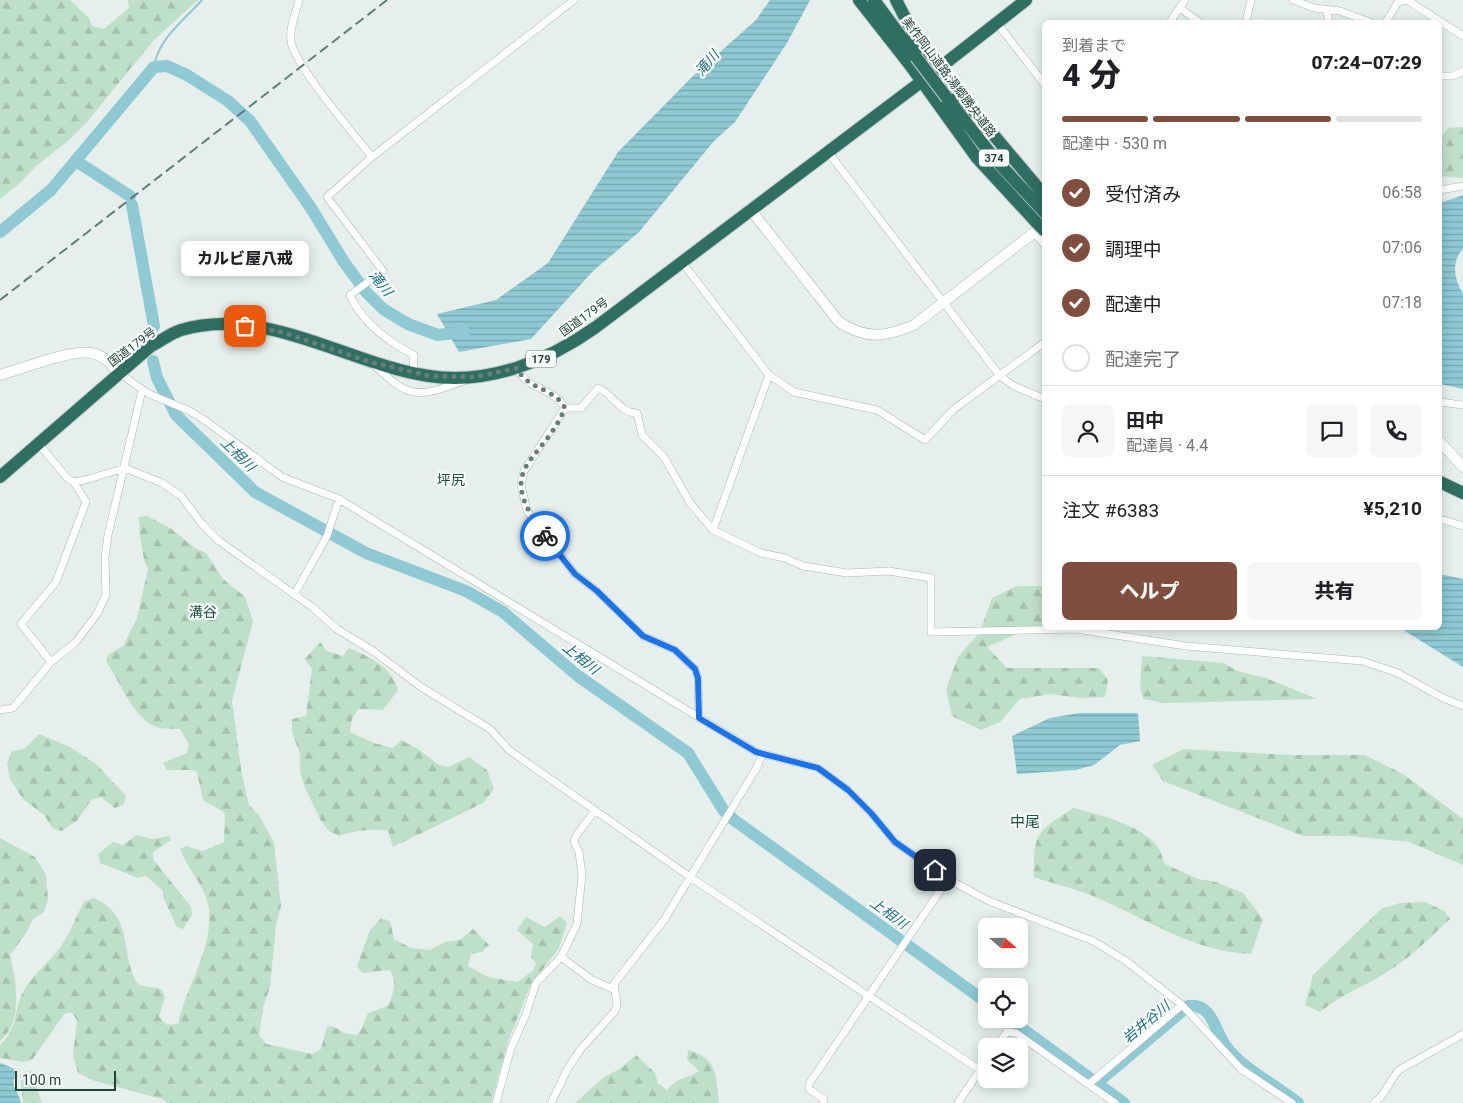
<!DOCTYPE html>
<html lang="ja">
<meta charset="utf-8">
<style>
:root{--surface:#fff;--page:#f6f6f6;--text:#202124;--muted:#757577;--line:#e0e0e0;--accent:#7f4e3f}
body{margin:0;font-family:Roboto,"Noto Sans JP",sans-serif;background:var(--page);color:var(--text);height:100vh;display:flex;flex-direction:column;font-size:19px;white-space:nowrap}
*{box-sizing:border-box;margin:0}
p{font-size:16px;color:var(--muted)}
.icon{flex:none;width:28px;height:28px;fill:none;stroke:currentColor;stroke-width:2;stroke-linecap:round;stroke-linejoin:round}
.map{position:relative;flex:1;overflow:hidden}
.sheet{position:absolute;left:1042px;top:20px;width:400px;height:610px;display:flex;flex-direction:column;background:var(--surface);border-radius:8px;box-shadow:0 2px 12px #0003}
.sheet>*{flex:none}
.needle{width:32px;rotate:110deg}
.buttons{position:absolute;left:978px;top:918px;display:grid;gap:10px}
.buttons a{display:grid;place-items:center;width:50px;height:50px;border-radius:8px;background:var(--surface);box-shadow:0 2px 12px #0003;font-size:25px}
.scale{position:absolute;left:15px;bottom:12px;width:101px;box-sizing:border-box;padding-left:5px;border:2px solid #24423a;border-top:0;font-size:14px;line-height:18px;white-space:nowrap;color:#24423a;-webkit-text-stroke:4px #f7fbf9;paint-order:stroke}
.pin{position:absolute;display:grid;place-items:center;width:42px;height:42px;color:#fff;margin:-21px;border-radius:10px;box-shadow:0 2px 8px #0006}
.courier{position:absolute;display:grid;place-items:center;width:50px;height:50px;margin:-25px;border:4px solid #1a73e8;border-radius:50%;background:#fff;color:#222;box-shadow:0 1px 6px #0007}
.bubble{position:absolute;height:35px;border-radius:8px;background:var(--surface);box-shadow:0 2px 12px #0003;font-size:16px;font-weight:800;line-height:35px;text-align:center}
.overview em{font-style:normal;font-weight:800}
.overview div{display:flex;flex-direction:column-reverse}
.overview{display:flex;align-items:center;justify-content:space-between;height:85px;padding:0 20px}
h1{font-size:32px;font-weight:800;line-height:38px}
.bar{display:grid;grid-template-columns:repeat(4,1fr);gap:8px 5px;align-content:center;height:60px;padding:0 20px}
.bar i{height:6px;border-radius:4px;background:var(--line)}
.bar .current{background:var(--accent)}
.bar p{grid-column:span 4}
.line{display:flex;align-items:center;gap:12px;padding:0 20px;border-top:1px solid var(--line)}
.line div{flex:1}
.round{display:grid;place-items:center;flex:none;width:52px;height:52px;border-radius:8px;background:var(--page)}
ol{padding:0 20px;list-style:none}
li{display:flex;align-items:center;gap:15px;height:55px}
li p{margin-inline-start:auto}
li .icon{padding:5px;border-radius:50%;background:var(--accent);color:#fff;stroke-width:4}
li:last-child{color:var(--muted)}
li i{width:28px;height:28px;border:2px solid var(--line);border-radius:50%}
.action{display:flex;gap:10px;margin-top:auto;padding:10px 20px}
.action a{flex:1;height:58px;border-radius:8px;background:var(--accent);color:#fff;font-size:20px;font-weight:800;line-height:58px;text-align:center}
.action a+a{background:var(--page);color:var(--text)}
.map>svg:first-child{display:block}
.forest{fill:url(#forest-firs)}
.water{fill:url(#water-rules)}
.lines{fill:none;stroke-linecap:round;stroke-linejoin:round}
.stream{stroke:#8ec9d4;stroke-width:2}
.river{stroke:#8ec9d4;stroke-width:12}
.street-casing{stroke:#a8b8b2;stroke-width:8}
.secondary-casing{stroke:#a4bbb3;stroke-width:11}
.highway-casing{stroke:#c2cac8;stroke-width:14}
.street{stroke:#fff;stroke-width:7}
.secondary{stroke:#fff;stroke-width:10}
.highway{stroke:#2f6f62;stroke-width:12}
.rail{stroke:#5f7d75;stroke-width:2;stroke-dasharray:10 5;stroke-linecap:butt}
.highway-bridge-casing{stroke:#c2cac8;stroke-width:14;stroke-linecap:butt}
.highway-bridge{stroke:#2f6f62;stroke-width:12}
.done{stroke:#687f78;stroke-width:5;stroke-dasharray:0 9}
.route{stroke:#1a73e8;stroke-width:6}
.labels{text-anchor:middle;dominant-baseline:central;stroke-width:4.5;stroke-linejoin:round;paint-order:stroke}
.shield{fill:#f7fbf9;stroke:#637a73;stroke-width:1}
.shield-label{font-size:11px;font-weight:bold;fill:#24423a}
.street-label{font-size:12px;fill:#24423a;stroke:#f7fbf9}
.water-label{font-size:14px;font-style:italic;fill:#1c6f80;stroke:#f7fbf9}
.neighbourhood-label{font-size:14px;fill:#1f5548;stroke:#f7fbf9}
.quarter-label{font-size:15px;fill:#1f5548;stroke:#f7fbf9}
</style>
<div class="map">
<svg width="1463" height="1103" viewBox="0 0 1463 1103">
<defs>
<pattern id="forest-firs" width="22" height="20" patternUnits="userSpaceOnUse" patternTransform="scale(1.25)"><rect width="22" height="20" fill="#bfe0c8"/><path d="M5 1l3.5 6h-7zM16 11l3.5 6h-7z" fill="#a4c1ad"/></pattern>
<pattern id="water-rules" width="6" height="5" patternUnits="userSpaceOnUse" patternTransform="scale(1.25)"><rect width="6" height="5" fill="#8ec9d4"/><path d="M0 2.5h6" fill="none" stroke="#74a5ad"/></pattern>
</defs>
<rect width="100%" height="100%" fill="#e6efeb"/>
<path class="forest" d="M 0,0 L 70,0 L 89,18 L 92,26 L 104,29 L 129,8 L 128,0 L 198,0 L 154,40 L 86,123 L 69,140 L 36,166 L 20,183 L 0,199 Z
M 1463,127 L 1463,178 L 1440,176 L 1440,139 L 1448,128 Z
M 147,516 L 170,528 L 195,548 L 206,553 L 223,579 L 245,597 L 253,621 L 232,701 L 242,775 L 249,805 L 259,815 L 274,843 L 281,906 L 276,925 L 270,987 L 264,1004 L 259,1035 L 266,1044 L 312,1054 L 321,1049 L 327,1027 L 332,1026 L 345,1033 L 357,1035 L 362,1028 L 368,1013 L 388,1006 C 394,992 397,983 390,970 L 362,973 L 357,966 L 370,930 L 381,918 L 390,921 L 394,939 L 411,948 L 430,950 L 445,942 L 460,940 L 473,929 L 489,945 L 482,952 L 471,954 L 468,966 L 488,977 L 517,982 L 533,971 L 536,963 L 531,957 L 533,944 L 517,930 L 526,917 L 545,927 L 560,916 L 567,923 L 559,948 L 530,986 L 508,1042 L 491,1103 L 168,1103 L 162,1099 L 95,1081 L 78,1073 L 73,1055 L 77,1020 L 72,1013 L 65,1013 L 32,1060 L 23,1062 L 0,1058 L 0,1045 C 20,1026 13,1005 26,987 C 35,973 49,962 59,949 C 70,934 75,918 84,902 L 93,898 C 136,914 119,959 139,985 L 161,989 L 165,997 L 159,1017 L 167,1025 L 178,1024 C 186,985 216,946 208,904 C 204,885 187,868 180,849 L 186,846 L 203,851 L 224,842 L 225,813 L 203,800 L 197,772 L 192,770 L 167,770 L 163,763 L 187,753 L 189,744 L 180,729 C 174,729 167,729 160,728 C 134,722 120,681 106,661 L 108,655 L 123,646 L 137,618 L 148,569 L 144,560 L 140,534 L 139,517 Z
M 1017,586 L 1045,586 L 1045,628 L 1017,634 L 987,647 L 1007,668 L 1099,668 L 1108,680 L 1105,697 L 1080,698 L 1050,694 L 1020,699 L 1000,722 L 981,730 L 952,716 L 946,689 L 958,657 L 980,632 L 992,598 Z
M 320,642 L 327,651 L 343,656 L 349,648 C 370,657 391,666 398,690 L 383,710 L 358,709 L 352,719 L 350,732 L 374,743 L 393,748 L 401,740 L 418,749 L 439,765 L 449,767 L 469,757 L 487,770 L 494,789 L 483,803 L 393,847 L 388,831 C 374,828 352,831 339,836 L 329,831 L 321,821 L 306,790 L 300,773 L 300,754 L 292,732 L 292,719 L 306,716 L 312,669 L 305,659 Z
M 1142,656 L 1224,663 L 1237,671 L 1266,678 L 1317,699 L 1164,703 L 1143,699 L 1140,685 Z
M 39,734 L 70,747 L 96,764 L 126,796 L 124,804 L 115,808 L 101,797 L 91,800 L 77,821 L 61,831 L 53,829 L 44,815 L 23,799 L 10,779 L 7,764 L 12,751 L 24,749 Z
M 1183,749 L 1292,755 L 1365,755 L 1403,774 L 1463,819 L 1463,865 L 1409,842 L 1350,836 L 1303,836 L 1163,781 L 1152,765 Z
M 1073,808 C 1096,813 1143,826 1157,846 C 1161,851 1162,858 1165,864 L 1198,879 L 1216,882 L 1243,893 L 1263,919 L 1251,954 C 1193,952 1145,918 1093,896 C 1075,888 1053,884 1034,877 C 1033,833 1037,832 1073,808 Z
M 137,835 L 153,839 L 169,836 L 171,840 L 153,852 L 153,859 L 191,907 L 192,915 L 183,929 L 177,927 L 163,897 L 163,891 L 146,876 L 138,878 L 100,863 L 98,854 L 113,842 L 123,845 Z
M 0,838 L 35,857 L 46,875 L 48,899 L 44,912 L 32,920 L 27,932 L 10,955 C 16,982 24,1021 0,1041 Z
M 1425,902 L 1444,911 L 1450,919 C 1431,937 1412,956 1390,970 C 1367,986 1341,994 1320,1012 L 1305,1005 L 1313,975 L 1381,909 L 1400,903 Z
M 688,1050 C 718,1058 716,1076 719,1103 L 575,1103 L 603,1078 L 621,1068 L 636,1055 L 655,1073 L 658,1083 L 667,1090 C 680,1075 685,1081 699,1071 L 687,1060 Z
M 31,1071 L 42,1103 L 23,1103 L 20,1074 Z"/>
<path class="water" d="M 770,0 L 810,0 L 787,43 L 735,122 L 714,141 L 639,232 L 593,271 L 531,339 L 459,352 L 437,314 L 496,300 L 548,263 L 618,152 L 692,77 L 756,20 Z
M 1463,195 L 1463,249 C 1451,261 1454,280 1463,293 L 1463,389 L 1440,384 L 1440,203 Z
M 1440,574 L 1463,579 L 1463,667 L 1400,628 L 1440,628 Z
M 1079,713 L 1138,713 L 1140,741 L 1120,745 L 1094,765 L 1076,770 L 1017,774 L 1012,736 L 1050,718 Z
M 0,1063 L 13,1068 L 16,1074 C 9,1087 19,1091 21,1103 L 0,1103 Z"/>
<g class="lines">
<path class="stream" d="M 154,67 C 158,39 184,20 202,0"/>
<path class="river" d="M 76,161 L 130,196
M 132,205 L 154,326
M 0,232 L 51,190 L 154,67 L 167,66 L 187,75 L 228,101 L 250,121 L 311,208 L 344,262 L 366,292 L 383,309 L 408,324 L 438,335 L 465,332
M 153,361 L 157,378 L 176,415 L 255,492 L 366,553 L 466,591 L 503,612 L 578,676 L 688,753 L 724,811 L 734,820 L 986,1002
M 1009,1019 L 1124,1103
M 1098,1082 L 1188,1006 C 1213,1003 1214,1030 1225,1045 C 1243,1070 1275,1084 1298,1103"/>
<g class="street-casing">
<path id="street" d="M 299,0 C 296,13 289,28 291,41 C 294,65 354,134 372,157
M 1293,0 L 1314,8 L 1340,11 L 1370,22
M 1407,0 L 1463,36
M 1180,8 L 1199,22
M 1326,9 L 1329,22
M 1170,22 L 1185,0
M 1246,22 L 1251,0
M 1386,22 L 1398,2 L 1406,0
M 997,23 L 1045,85
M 1440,76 L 1453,76 L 1463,71
M 828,152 L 1000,376 L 1014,386 L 1045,399
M 1440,190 L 1463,186
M 1034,233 L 1045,245
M 681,261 L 769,375 L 794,392 L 877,410 L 925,440 L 954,409 L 1045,342
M 373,364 C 409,398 416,399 463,381
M 517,368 C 525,389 555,388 565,408 L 524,471 L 521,485 L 527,511 L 575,574 L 597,591 L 643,636 L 675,650 L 695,669 L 698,678 L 699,718
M 413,372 L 414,355 C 387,341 362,323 350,295 L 383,271 L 327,197 L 372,157 L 574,0
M 119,373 L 149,394 L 190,411 L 206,421 L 282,477 L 339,499 L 756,752 L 818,768 L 848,790 L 871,813 L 895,842 L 948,879 L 989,901 L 1093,941 L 1126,961 L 1182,1005 L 1241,1069 L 1292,1103
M 1440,402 L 1463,405
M 565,408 L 581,408 L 598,388 C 612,393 621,414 637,413 L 642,435 L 664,457 L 690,503 L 713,530 L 761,553 L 785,558 L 803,566 L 847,573 L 889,571 L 931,578 L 931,632 L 1076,629 L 1186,646 L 1362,661 L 1398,673 L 1441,697 L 1463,706
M 38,443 L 68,479 L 74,482 L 85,480 L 125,468 L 162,483 L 181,496 L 202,524 L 219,541 L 312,607 L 337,629 L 373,651 L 421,687 L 490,729 L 509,750 L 690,877 L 980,1070
M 1440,519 L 1463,526
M 713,530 L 769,375
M 294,595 L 327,536 L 339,499
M 51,662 L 21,624 L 56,582 L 86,502 L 74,482
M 0,710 L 13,708 L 51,662 L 76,642 L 97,614 L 106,595 L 105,557 L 108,535 L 142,390
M 561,957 L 592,980 L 613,989
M 996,1046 L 1007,1032 L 1016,1033 L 1115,1103
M 1089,1084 L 1182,1005
M 496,1103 L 511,1048 L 526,1014 L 536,983 L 561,957 L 577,924 L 582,875 L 579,852 L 574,842 L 576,836 L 595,810
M 551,1103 L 567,1070 L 580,1050 L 615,1011 L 617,1004 L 614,984 L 664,920 L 756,769 L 762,755
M 823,1103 L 824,1099 L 809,1089 L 809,1084 L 948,879
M 958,1103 L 986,1061
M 1374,1103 C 1386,1095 1389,1081 1399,1070 L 1463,1034"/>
</g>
<g class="secondary-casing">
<path id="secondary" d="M 750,209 L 839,322 C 867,340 885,337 914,325 L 1045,224
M 0,375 C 21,369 72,349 91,353 C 103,355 111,364 119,373
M 1440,442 L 1463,467"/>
</g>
<g class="highway-casing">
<path id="highway" d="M 859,0 L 910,65 L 977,158 L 1037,223
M 874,0 L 916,57
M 896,0 L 912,31 L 938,69 L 1045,196
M 947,98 L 994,158 L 1045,213
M 0,477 L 151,346 C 161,341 171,333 181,330 C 265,305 348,364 429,376 C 489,385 548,361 596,327 L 938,69 L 1026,0
M 1440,482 L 1463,493"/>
</g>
<use href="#street" class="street"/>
<use href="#secondary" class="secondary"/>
<use href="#highway" class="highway"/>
<path class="rail" d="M 0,300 L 387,0"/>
<g class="highway-bridge-casing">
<path id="highway-bridge" d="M 916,57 L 947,98
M 1037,223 L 1045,231"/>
</g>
<use href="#highway-bridge" class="highway-bridge"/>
</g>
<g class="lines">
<path class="done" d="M 245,326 L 282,332 L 370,362 L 430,376 L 475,377 L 517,368 C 526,389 555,388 565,408 C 540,467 492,464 545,536"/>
<path class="route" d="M 545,536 L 575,574 L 597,591 L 643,636 L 675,650 L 695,669 L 698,678 L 699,718 L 756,752 L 818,768 L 848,790 L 871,813 L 895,842 L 935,870"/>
</g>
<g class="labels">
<g class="shield">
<rect x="979" y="149.5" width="30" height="17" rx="4"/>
<rect x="526" y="350.5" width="30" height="17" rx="4"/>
</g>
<g class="shield-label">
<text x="994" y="158">374</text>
<text x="541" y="359">179</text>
</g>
<g class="street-label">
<text transform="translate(949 77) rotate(53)">美作岡山道路;湯郷勝央道路</text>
<text transform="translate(584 317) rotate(-36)">国道179号</text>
<text transform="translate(132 347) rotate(-37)">国道179号</text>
</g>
<g class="water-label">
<text transform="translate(707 63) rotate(-50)">滝川</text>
<text transform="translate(381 283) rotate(51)">滝川</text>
<text transform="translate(238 454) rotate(44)">上相川</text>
<text transform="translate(581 658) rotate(39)">上相川</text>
<text transform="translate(889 913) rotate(36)">上相川</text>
<text transform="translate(1146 1022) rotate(-40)">岩井谷川</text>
</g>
<g class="neighbourhood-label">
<text x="451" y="480">坪尻</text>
<text x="203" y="612">溝谷</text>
</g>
<g class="quarter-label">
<text x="1025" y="822">中尾</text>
</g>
</g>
</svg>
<div class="buttons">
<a><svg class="needle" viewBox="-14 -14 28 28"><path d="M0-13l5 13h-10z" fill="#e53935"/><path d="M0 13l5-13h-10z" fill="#757577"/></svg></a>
<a><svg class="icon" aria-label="locate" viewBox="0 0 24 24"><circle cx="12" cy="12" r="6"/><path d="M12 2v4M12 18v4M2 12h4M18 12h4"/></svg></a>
<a><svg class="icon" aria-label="layers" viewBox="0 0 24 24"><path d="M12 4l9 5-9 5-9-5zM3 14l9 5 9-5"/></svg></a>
</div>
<div class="scale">100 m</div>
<div class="pin" style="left:245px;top:326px;background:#ea580c"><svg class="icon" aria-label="bag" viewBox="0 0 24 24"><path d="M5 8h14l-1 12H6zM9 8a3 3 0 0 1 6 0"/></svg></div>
<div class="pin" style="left:935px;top:870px;background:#1f2937"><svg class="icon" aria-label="home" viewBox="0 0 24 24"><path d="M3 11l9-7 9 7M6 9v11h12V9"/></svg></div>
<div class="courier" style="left:545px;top:536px"><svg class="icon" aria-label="bike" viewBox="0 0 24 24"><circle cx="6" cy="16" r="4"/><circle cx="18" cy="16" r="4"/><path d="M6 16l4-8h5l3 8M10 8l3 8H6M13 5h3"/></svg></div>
<div class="bubble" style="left:181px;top:241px;width:128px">カルビ屋八戒</div>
<section class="sheet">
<div class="overview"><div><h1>4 分</h1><p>到着まで</p></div><em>07:24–07:29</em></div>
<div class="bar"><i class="current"></i><i class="current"></i><i class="current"></i><i></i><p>配達中 · 530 m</p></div>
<ol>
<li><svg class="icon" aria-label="check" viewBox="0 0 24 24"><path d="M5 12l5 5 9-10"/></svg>受付済み<p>06:58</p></li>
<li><svg class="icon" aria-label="check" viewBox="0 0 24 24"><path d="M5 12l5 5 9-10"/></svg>調理中<p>07:06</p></li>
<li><svg class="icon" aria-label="check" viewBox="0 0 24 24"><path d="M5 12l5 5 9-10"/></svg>配達中<p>07:18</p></li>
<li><i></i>配達完了</li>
</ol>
<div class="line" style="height:90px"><a class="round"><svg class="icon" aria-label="person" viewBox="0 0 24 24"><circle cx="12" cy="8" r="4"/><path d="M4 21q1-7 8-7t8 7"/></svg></a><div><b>田中</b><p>配達員 · 4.4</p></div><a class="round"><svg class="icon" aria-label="chat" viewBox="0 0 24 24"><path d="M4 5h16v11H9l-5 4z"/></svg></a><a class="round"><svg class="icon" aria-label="phone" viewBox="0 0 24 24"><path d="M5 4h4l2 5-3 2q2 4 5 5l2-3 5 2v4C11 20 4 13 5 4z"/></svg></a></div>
<div class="line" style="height:65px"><div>注文 #6383</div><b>¥5,210</b></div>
<div class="action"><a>ヘルプ</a><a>共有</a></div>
</section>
</div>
